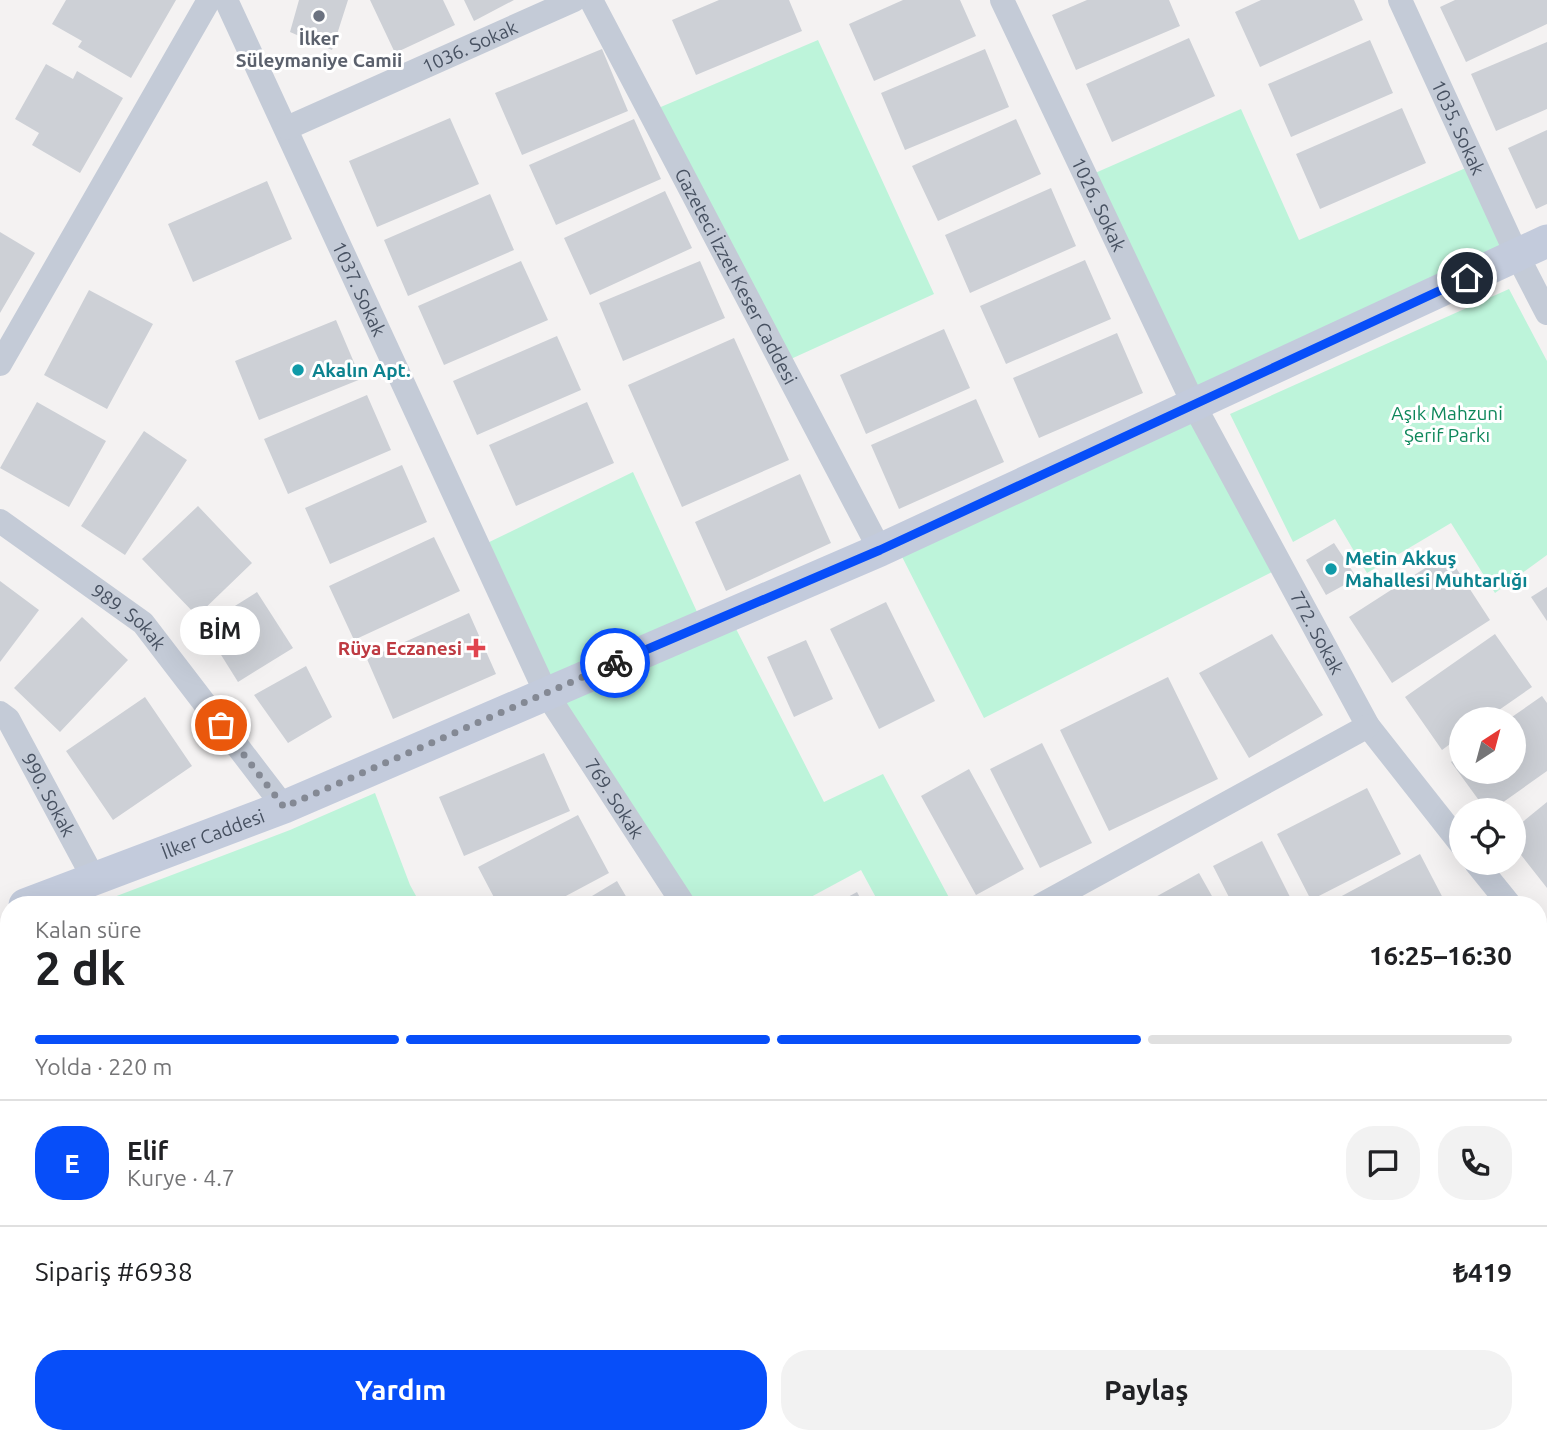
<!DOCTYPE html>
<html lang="tr">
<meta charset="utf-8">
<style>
:root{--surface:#fff;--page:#f2f2f2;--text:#202124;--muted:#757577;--line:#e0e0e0;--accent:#074ef9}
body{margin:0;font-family:Ubuntu,sans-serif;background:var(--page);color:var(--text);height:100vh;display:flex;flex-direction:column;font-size:26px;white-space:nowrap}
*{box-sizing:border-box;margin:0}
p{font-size:23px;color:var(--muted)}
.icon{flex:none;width:38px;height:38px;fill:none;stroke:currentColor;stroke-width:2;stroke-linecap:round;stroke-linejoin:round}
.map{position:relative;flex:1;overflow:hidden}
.panel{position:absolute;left:0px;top:896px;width:1547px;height:548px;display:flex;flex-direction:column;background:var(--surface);border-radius:28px 28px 0 0;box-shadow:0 7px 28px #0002}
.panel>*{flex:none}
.needle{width:46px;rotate:36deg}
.buttons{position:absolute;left:1449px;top:707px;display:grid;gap:14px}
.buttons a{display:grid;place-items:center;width:77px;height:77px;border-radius:50%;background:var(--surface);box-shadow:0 7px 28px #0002;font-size:35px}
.pin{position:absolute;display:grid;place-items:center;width:60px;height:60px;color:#fff;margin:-30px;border:4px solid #fff;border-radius:50%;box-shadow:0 2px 7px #0007}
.courier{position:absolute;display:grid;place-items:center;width:70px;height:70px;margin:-35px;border:5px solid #074ef9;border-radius:50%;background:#fff;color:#222;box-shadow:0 2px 9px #0007}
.bubble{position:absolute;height:49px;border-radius:24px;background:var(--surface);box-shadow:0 7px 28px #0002;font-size:23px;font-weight:700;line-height:49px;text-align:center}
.headline em{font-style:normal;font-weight:700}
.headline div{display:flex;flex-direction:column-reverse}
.headline{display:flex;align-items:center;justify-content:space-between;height:119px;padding:0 35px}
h1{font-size:46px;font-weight:700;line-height:52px}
.bar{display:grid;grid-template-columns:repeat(4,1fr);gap:10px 7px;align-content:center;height:84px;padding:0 35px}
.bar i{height:9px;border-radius:5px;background:var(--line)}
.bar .on{background:var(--accent)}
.bar p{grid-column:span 4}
.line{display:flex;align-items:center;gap:18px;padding:0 35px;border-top:2px solid var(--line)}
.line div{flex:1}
.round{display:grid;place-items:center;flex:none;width:74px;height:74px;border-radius:28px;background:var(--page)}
.button{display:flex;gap:14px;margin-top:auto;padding:14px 35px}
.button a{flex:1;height:80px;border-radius:28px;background:var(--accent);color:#fff;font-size:28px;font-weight:700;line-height:80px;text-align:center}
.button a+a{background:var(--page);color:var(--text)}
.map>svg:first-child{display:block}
.education{fill:#e5e3e3}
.green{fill:#bdf4da}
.building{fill:#cdd0d6}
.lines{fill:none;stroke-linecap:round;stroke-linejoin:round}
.minor{stroke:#c4cbd7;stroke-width:24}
.secondary{stroke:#c3cbdc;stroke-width:33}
.done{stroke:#848994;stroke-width:7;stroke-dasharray:0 12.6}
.route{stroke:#074ef9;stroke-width:9}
.worship-dot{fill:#6b7280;stroke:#fff;stroke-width:2.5}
.culture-dot{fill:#0f9aa8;stroke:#fff;stroke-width:2.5}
.health-dot{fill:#e0444e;stroke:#fff;stroke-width:2.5}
.labels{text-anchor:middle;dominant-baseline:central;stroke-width:6;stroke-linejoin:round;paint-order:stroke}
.worship-label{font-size:19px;font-weight:bold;fill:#5b616d;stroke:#fff}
.street-label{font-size:19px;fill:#475161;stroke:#fff}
.culture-label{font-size:19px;font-weight:bold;fill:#0d838f;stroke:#fff;text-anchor:start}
.park-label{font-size:19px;fill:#0e875b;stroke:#fff}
.health-label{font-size:19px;font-weight:bold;fill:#be3a42;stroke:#fff;text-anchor:end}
</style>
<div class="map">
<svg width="1547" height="1443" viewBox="0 0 1547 1443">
<rect width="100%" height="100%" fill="#f4f2f2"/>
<path class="education" d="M 9,937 L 9,1435 L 174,1435 L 175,1443 L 0,1443 L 0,941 Z"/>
<path class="green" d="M 818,40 L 934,294 L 782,363 L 649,112 Z
M 1241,109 L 1299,240 L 1475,164 L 1517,255 L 1195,407 L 1282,567 L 984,718 L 895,543 L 1194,407 L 1086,177 Z
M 1509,289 L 1547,361 L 1547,555 L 1495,593 L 1451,523 L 1367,573 L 1335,519 L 1293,542 L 1230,414 Z
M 633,472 L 703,625 L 729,615 L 824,802 L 883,774 L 953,905 L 880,905 L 861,870 L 796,905 L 684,905 L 546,693 L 479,547 Z
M 375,793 L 410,885 L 421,905 L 93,905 L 290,830 Z
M 174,1435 L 1181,1435 L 1193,1443 L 175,1443 Z
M 1221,1435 L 1386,1435 L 1390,1443 L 1234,1443 Z"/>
<path class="building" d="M 66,0 L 176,0 L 131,78 L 78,47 L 82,41 L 52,24 Z
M 299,0 L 348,0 L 332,50 L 290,32 Z
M 370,0 L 443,0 L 455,25 L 395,53 Z
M 464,0 L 514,0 L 474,21 Z
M 719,0 L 789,0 L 802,31 L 696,75 L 672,20 Z
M 903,0 L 960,0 L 976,36 L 874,81 L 849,24 Z
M 1087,0 L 1169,0 L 1180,26 L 1076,70 L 1052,15 Z
M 1261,0 L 1354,0 L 1363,20 L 1260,67 L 1235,12 Z
M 1455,0 L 1547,0 L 1547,24 L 1466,62 L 1440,7 Z
M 1189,38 L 1215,96 L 1112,142 L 1086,84 Z
M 1370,40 L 1393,93 L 1291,137 L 1268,84 Z
M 1547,42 L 1547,109 L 1496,131 L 1471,74 Z
M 602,49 L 628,111 L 522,155 L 495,93 Z
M 985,49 L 1009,107 L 905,150 L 881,93 Z
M 46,64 L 73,79 L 77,71 L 123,98 L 80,173 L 32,145 L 39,133 L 15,119 Z
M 1402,108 L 1426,163 L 1320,209 L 1296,154 Z
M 450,118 L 479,184 L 377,227 L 349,161 Z
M 634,119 L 661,179 L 556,225 L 529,165 Z
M 1016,119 L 1041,174 L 938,221 L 912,166 Z
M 1547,130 L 1547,204 L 1536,209 L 1508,148 Z
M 267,181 L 292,239 L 193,282 L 168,224 Z
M 1051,188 L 1076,246 L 970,293 L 945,235 Z
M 665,191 L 692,248 L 590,295 L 564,238 Z
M 490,194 L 514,250 L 408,296 L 384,240 Z
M 0,232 L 35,253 L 0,313 Z
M 1085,260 L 1111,319 L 1006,364 L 980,306 Z
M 521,261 L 548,320 L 444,365 L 418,306 Z
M 700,261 L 725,318 L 623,361 L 599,303 Z
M 89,290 L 153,324 L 107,409 L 44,375 Z
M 336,320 L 361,379 L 259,420 L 235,361 Z
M 944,329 L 970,388 L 866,434 L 840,375 Z
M 1117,333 L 1143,393 L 1039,438 L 1013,378 Z
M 557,336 L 581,390 L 477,435 L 453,381 Z
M 734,338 L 789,460 L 682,507 L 628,385 Z
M 367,395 L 391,450 L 288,494 L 264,439 Z
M 976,399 L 1004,462 L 899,509 L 871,445 Z
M 37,402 L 106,441 L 69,507 L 0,468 Z
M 587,402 L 614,463 L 516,506 L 489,445 Z
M 144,431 L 187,460 L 125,555 L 81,526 Z
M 402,465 L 427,522 L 330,564 L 305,508 Z
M 800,474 L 831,543 L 726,591 L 695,522 Z
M 198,506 L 252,563 L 197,616 L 142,559 Z
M 434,537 L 460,591 L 354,640 L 329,586 Z
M 1334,543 L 1357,578 L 1326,595 L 1306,560 Z
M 1447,554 L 1490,620 L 1392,683 L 1349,617 Z
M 0,581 L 39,610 L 0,662 Z
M 1547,587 L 1547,621 L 1531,597 Z
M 257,592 L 293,648 L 238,682 L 203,626 Z
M 886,602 L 935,701 L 879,729 L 830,629 Z
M 469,613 L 496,674 L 393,719 L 367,659 Z
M 82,617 L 128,660 L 60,732 L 14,688 Z
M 1272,634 L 1323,715 L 1249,758 L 1199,673 Z
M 1495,634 L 1532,687 L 1486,719 L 1461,719 L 1461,736 L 1442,750 L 1405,697 Z
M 806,640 L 833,699 L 794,717 L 767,657 Z
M 306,666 L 332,717 L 288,743 L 254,695 Z
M 1168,677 L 1218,779 L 1109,831 L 1060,730 Z
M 1542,696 L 1547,703 L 1547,771 L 1492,810 L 1486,810 L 1451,762 L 1461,754 L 1461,772 L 1514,772 L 1514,719 L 1509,719 Z
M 145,697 L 192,766 L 113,820 L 66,751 Z
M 1042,743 L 1092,843 L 1040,868 L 990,769 Z
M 544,753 L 570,811 L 464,856 L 439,797 Z
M 969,769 L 1024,869 L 976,895 L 921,796 Z
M 1367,788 L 1401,854 L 1311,900 L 1277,834 Z
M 1547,802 L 1547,888 L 1514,846 L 1514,829 Z
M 578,815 L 609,873 L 549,905 L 498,905 L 478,867 Z
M 1262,841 L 1294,905 L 1233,905 L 1213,866 Z
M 1420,854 L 1445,902 L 1439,905 L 1325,905 Z
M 1199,873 L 1217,905 L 1153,905 L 1150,900 Z
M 617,881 L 631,905 L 577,905 Z
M 857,892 L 864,905 L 833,905 Z
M 1547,1103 L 1547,1129 L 1538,1114 L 1538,1108 Z
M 1538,1156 L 1547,1172 L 1547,1235 L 1538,1240 Z
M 1547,1287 L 1547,1385 L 1538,1369 L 1538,1291 Z
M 9,1321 L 9,1411 L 0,1414 L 0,1323 Z
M 1429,1435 L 1532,1435 L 1518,1443 L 1434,1443 Z"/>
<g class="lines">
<g class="minor">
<path id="s1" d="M 226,0 L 546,693 L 684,905"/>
<path id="s2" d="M 591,0 L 880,550"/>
<path id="s3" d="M 1002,0 L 1195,407 L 1368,726 L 1461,844"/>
<path id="s4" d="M 1400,0 L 1517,255 L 1547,313"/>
<path id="s5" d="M 287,128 L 574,0"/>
<path d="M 0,364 L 209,0"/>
<path id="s6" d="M 0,521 L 143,623 L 284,807"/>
<path id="s7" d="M 0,713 L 8,719 L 94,879"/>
<path d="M 1476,863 L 1510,905"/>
<path d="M 1041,905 L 1368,726"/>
<path d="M 1538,941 L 1547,952"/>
<path d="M 1538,1056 L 1547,1052"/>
<path d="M 546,1435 L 548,1443"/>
<path d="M 1220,1435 L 1234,1443"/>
</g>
<path class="secondary" id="s8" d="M 25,905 L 284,807 L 880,550 L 1547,241"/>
</g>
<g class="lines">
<path class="done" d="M 221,725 L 284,807 L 615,663"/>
<path class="route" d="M 615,663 L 880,550 L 1467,278"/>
</g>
<circle class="worship-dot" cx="319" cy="16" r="7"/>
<g class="culture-dot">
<circle cx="298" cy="370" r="7"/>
<circle cx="1331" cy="569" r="7"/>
</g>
<path class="health-dot" d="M472.5 637.5h7v7h7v7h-7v7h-7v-7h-7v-7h7z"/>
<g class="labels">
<g class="worship-label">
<text x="319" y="38">İlker<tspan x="319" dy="22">Süleymaniye Camii</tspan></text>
</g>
<g class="street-label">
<text stroke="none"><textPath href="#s5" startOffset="200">1036. Sokak</textPath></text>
<text stroke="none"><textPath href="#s4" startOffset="140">1035. Sokak</textPath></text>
<text stroke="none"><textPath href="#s3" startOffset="226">1026. Sokak</textPath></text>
<text stroke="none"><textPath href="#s2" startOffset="312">Gazeteci İzzet Keser Caddesi</textPath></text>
<text stroke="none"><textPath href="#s1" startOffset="318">1037. Sokak</textPath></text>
<text stroke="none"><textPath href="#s6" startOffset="161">989. Sokak</textPath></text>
<text stroke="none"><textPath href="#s3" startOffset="707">772. Sokak</textPath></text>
<text stroke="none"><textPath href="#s7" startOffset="96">990. Sokak</textPath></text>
<text stroke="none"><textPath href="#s1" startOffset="889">769. Sokak</textPath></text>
<text stroke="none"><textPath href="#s8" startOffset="201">İlker Caddesi</textPath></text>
</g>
<g class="culture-label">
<text x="312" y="370">Akalın Apt.</text>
<text x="1345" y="558">Metin Akkuş<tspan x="1345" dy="22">Mahallesi Muhtarlığı</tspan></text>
</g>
<g class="park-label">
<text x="1447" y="413">Aşık Mahzuni<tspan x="1447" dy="22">Şerif Parkı</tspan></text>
</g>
<g class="health-label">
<text x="462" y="648">Rüya Eczanesi</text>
</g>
</g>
</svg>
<div class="buttons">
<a><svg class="needle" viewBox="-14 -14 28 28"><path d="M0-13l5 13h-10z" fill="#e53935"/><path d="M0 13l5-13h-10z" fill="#757577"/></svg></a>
<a><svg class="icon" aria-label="locate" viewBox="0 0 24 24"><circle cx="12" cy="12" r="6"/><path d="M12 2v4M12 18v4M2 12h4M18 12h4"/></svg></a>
</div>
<div class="pin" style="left:221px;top:725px;background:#ea580c"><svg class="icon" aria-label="bag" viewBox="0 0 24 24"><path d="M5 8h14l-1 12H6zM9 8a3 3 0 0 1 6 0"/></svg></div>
<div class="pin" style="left:1467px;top:278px;background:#1f2937"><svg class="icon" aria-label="home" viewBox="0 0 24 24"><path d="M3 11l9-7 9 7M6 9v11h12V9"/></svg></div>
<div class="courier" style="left:615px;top:663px"><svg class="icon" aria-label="bike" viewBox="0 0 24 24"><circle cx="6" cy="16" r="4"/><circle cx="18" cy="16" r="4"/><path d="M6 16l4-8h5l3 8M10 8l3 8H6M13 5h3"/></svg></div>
<div class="bubble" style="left:180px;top:606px;width:80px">BİM</div>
<section class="panel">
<div class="headline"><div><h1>2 dk</h1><p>Kalan süre</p></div><em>16:25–16:30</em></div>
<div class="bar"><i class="on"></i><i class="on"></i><i class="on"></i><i></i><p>Yolda · 220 m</p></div>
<div class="line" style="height:126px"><b class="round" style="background:var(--accent);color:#fff">E</b><div><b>Elif</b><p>Kurye · 4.7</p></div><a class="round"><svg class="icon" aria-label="chat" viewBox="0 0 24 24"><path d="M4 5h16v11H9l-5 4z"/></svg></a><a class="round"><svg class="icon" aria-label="phone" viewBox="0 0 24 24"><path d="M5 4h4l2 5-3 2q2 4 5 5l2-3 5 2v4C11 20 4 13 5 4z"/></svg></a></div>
<div class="line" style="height:91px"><div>Sipariş #6938</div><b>₺419</b></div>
<div class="button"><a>Yardım</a><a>Paylaş</a></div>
</section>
</div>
